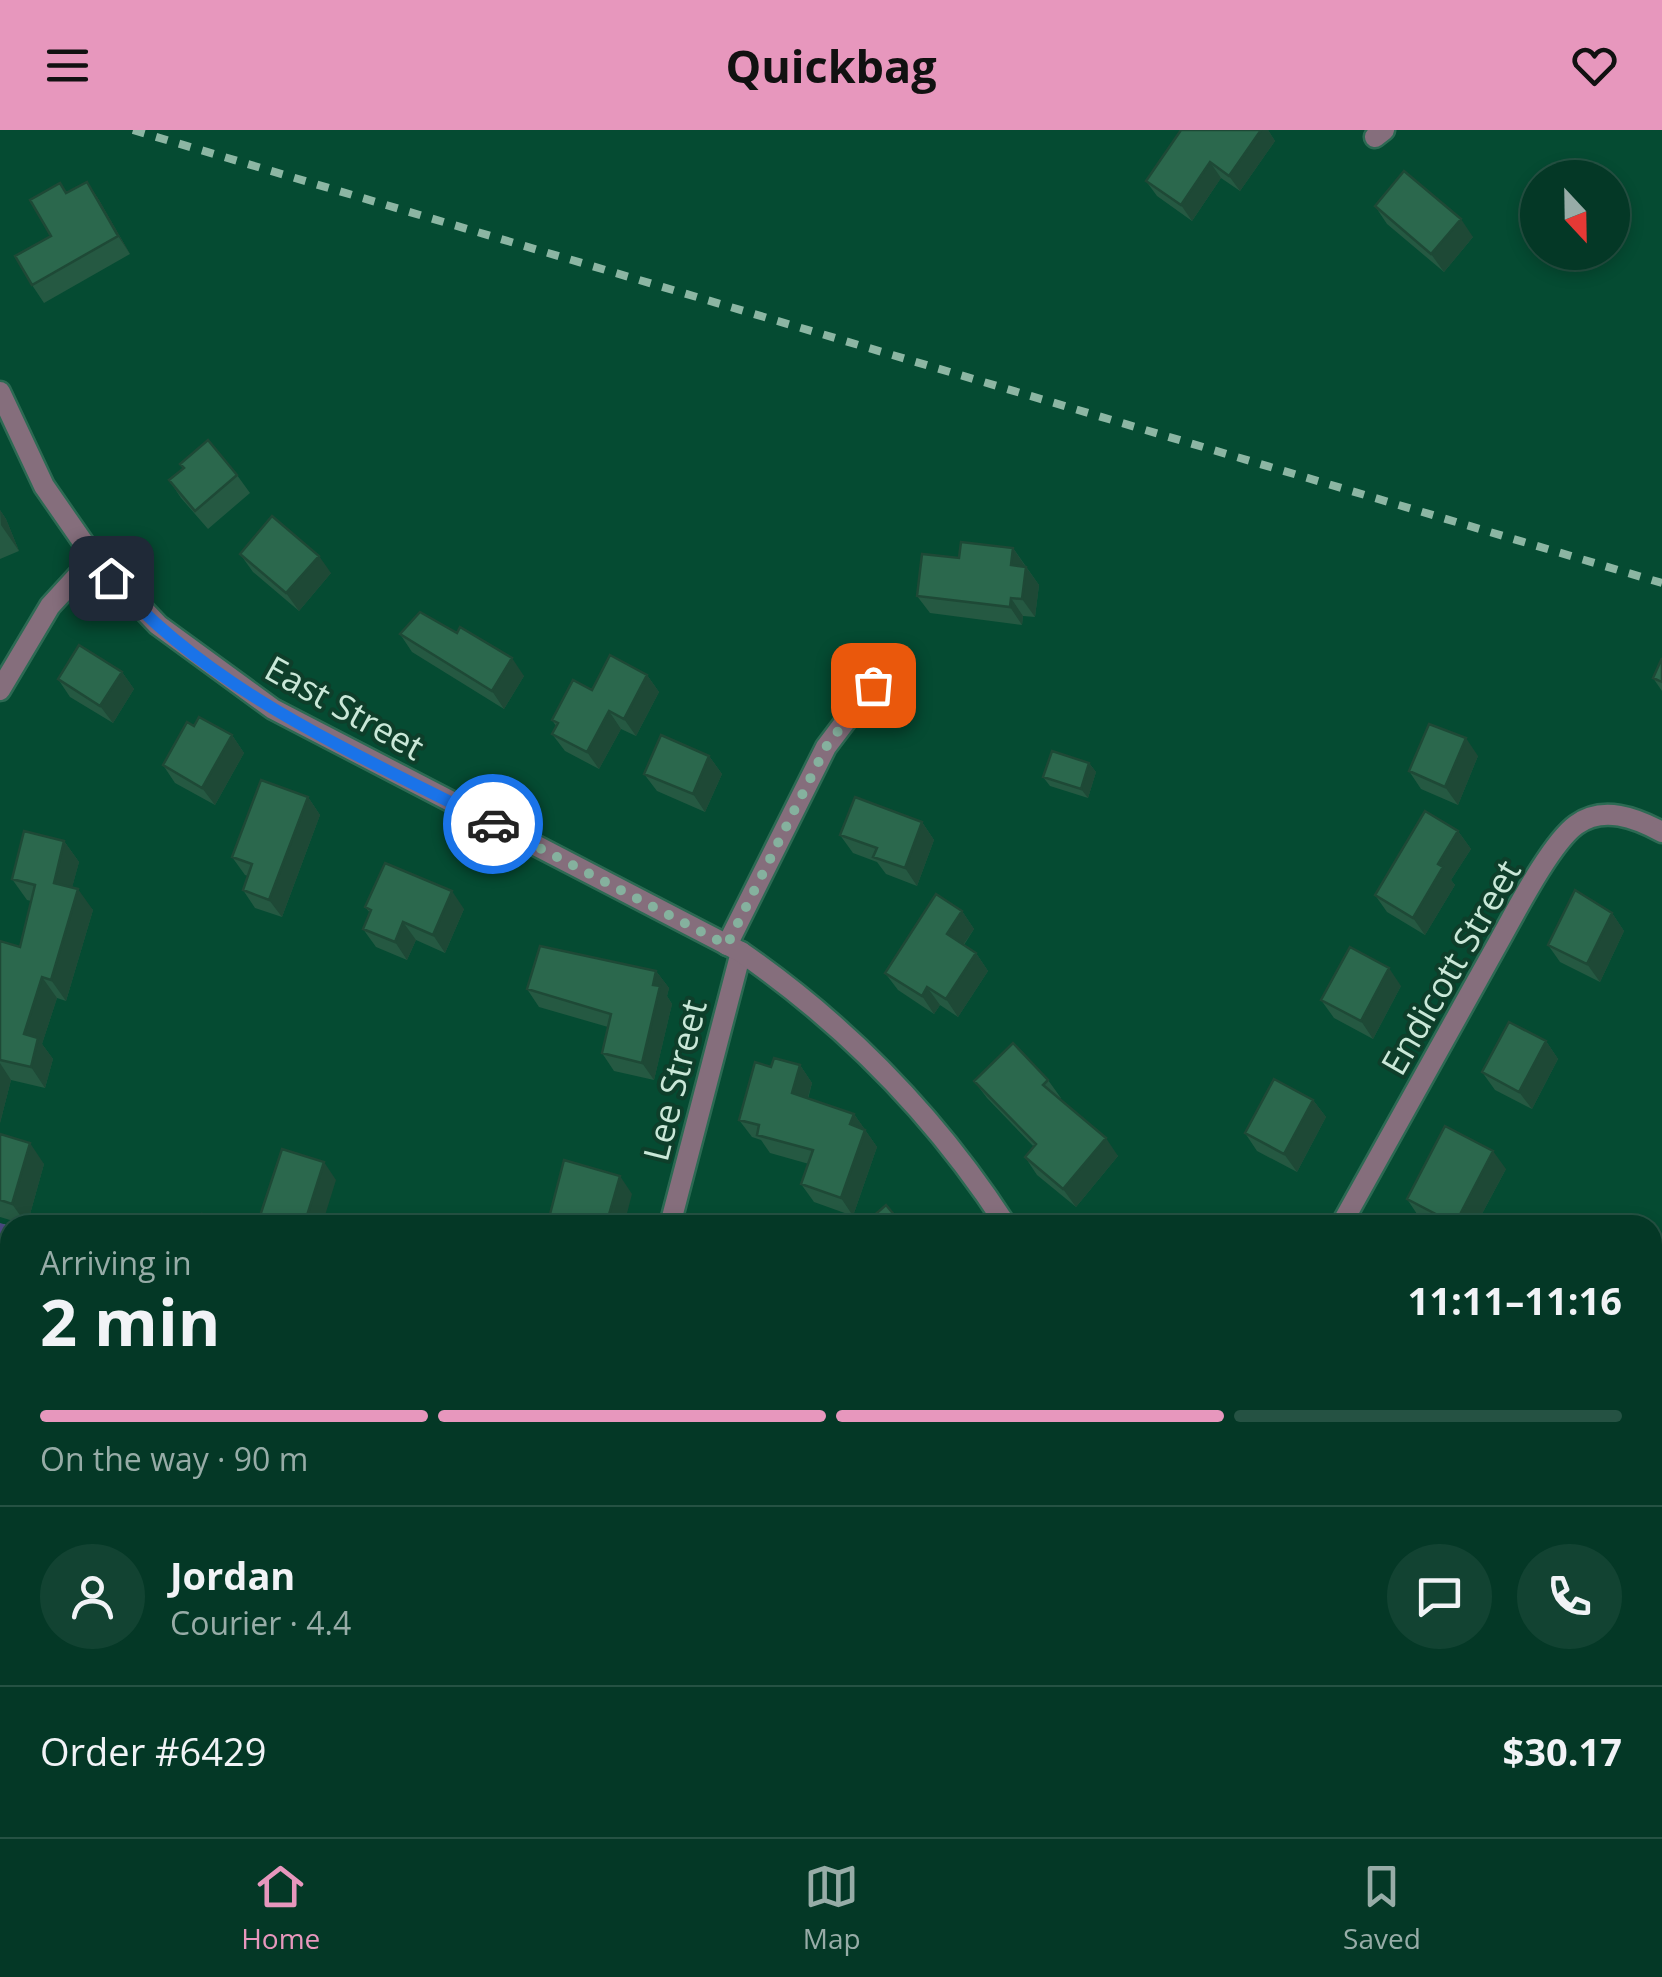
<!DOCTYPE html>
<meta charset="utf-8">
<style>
:root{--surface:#043826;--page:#124332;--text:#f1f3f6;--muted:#97aca7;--line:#255243;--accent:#e797bd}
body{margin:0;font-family:"Open Sans",sans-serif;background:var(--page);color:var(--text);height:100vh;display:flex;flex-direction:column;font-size:38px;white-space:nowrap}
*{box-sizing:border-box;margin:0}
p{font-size:32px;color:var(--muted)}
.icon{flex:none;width:55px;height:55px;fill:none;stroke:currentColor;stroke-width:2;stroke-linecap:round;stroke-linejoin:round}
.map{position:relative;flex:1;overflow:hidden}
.sheet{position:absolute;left:0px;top:1085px;width:1662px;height:622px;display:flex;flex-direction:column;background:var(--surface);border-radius:30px 30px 0 0;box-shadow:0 5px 15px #0003,0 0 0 2px var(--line)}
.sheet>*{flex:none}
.needle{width:65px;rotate:158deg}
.buttons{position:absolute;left:1520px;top:30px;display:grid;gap:20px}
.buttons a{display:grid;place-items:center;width:110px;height:110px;border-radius:50%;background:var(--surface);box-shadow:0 5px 15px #0003,0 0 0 2px var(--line);font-size:50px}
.pin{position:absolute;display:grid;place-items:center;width:85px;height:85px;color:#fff;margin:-42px;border-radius:20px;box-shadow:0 5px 15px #0006}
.courier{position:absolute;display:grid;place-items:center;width:100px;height:100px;margin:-50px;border:8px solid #1a73e8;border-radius:50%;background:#fff;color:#222;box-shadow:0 2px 12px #0007}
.headline em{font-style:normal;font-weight:700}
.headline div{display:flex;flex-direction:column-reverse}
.headline{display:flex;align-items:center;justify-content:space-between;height:170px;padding:0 40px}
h1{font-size:65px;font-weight:700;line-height:75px}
.bar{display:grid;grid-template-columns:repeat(4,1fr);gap:15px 10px;align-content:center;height:120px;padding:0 40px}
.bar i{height:12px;border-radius:8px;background:var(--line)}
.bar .active{background:var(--accent)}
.bar p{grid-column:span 4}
.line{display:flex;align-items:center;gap:25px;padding:0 40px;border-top:2px solid var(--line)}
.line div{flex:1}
.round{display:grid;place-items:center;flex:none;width:105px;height:105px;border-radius:52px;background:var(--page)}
header{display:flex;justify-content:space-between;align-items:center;height:130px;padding:0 40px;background:var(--accent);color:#111;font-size:45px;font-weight:700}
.menu{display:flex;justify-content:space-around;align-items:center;height:140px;border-top:2px solid var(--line);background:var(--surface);font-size:28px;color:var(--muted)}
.menu a{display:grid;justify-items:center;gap:5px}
.menu .active{color:var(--accent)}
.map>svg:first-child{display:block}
.park{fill:url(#park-crowns)}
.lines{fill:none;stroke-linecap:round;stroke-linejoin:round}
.service-casing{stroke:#2c6a53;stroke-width:25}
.minor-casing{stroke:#2c6a53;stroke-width:25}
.tertiary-casing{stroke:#2c6a53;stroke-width:25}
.path{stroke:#71a18d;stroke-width:6;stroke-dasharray:8 5;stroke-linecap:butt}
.service{stroke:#856e7c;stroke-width:20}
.minor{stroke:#856e7c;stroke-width:20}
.tertiary{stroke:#856e7c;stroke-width:20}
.rail{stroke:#8cb6a3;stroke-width:8;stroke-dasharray:12 12;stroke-linecap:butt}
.wall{fill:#255942}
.shaded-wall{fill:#1e4936}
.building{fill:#2b684d;stroke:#1e4936;stroke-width:2.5}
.done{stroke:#85b19e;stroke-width:10;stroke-dasharray:0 18}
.route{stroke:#1a73e8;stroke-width:12}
.labels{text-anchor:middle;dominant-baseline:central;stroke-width:8;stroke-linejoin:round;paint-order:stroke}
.street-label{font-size:35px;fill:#cae8d8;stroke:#0e3e2a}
</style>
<header><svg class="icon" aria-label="menu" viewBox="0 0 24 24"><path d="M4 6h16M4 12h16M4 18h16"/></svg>Quickbag<svg class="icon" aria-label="heart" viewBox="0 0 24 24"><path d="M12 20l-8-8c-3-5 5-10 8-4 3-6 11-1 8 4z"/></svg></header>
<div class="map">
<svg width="1662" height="1707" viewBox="0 0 1662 1707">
<defs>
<pattern id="park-crowns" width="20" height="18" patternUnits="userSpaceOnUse" patternTransform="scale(2.5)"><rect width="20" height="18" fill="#4a4981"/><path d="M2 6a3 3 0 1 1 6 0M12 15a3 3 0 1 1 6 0" fill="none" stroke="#636392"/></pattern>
</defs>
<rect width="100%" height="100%" fill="#054b32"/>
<path class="park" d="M 0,1093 L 10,1096 L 10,1698 L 524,1698 L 532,1707 L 0,1707 Z"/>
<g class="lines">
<g class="service-casing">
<path id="service" d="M 1375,7 L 1384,0"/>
</g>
<g class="minor-casing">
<path id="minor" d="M 0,560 L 50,476 L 94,428
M 727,815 L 826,617 L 873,555
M 670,1095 L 741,822
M 1341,1095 C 1393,1002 1445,909 1497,815 C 1514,785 1550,714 1576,695 C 1603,675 1636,688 1662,702
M 513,1707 L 515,1698
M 1582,1707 L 1584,1698"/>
</g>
<g class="tertiary-casing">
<path id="tertiary" d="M 0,262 L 44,356 L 94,428 L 158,495 L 273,579 L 741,822 C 846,895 936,987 1006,1095
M 1604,1698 L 1624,1707"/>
</g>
<path class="path" d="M 0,1651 L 10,1654
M 99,1698 L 111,1707"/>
<use href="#service" class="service"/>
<use href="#minor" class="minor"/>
<use href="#tertiary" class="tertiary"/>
<path class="rail" d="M 133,0 L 1662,453"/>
</g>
<path class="wall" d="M 1181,0 L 1268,0 L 1275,11 L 1240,61 L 1221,48 L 1192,91 L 1157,66 L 1146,51 Z
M 87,52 L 99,70 L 130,124 L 44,173 L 32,155 L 51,106 L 60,53 L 67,63 Z
M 1375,76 L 1473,107 L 1444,142 L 1387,94 Z
M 237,345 L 250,363 L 208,399 L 181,368 L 169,350 Z
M 0,380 L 6,389 L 19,421 L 0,429 Z
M 1013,418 L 1039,455 L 1035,487 L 1023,486 L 1022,495 L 930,483 L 917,466 L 959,428 Z
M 240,424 L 331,443 L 299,481 L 253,442 Z
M 400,504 L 524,546 L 504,579 L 412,522 Z
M 1662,528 L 1662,561 L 1653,548 Z
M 122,542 L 134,559 L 113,593 L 70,567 L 58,549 Z
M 647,545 L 659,562 L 636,606 L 621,599 L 599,639 L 565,621 L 552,604 L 556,596 L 552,590 L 592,560 Z
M 194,596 L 232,605 L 244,623 L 215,675 L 175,653 L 163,635 Z
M 709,626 L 722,644 L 705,682 L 657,661 L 644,644 Z
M 1478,626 L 1458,675 L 1421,659 L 1409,641 Z
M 1089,633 L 1096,642 L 1088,668 L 1050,656 L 1043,647 Z
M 308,667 L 320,685 L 282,787 L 255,778 L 243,760 L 248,746 L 245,745 L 232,727 Z
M 922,692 L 934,710 L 917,756 L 886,744 L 877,732 L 853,723 L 840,705 Z
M 1458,701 L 1471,719 L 1451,750 L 1455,755 L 1425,805 L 1387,782 L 1375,765 Z
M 64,711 L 79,732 L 72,757 L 93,780 L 66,871 L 57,868 L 42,914 L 53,929 L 45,958 L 11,950 L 0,993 L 0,811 L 20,817 L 31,771 L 27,770 L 12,749 Z
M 365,777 L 464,779 L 445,823 L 416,810 L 407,830 L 376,817 L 363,799 L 370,783 Z
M 962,781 L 974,799 L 964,815 L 976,823 L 988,841 L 958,887 L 940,875 L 934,884 L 898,860 L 885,843 Z
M 1612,783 L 1624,801 L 1600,852 L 1560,832 L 1548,815 Z
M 656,841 L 669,858 L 667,866 L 672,874 L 654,950 L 614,941 L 602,923 L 608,897 L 539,877 L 527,859 Z
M 1401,856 L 1373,909 L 1334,888 L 1321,870 Z
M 1546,911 L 1558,929 L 1532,979 L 1495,960 L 1482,942 Z
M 800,935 L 812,953 L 808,969 L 854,984 L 877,1017 L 853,1086 L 814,1072 L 801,1054 L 809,1034 L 770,1023 L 761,1010 L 752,1007 L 739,990 L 771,937 Z
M 1048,950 L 1061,968 L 1059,969 L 1118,1026 L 1076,1077 L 1037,1045 L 1025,1027 L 1034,1017 L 987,968 L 974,951 Z
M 1313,970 L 1326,987 L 1297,1042 L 1257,1021 L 1245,1003 Z
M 0,1004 L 44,1034 L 27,1095 L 0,1087 Z
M 1506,1039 L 1476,1095 L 1435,1095 L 1419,1087 L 1407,1069 Z
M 1662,1161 L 1662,1223 L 1652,1217 L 1652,1178 Z
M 1662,1289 L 1662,1342 L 1658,1340 L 1652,1332 L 1652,1309 Z"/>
<path class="shaded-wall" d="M 1261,0 L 1268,0 L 1275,11 L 1240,61 L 1229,46 Z
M 1210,32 L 1221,48 L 1192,91 L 1181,75 Z
M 87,52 L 99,70 L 130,124 L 118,106 Z
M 1461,89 L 1473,107 L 1444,142 L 1431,124 Z
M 0,380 L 6,389 L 19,421 L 1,395 Z
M 1013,418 L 1025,436 L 1023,453 L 1011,435 Z
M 319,426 L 331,443 L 299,481 L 286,463 Z
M 1026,437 L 1039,455 L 1035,487 L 1022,469 Z
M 1011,468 L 1023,486 L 1022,495 L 1010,477 Z
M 512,528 L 524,546 L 504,579 L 492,561 Z
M 122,542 L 134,559 L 113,593 L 100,576 Z
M 647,545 L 659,562 L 636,606 L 624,589 Z
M 609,581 L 621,599 L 599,639 L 587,622 Z
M 232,605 L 244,623 L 215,675 L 202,658 Z
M 1466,608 L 1478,626 L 1458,675 L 1445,657 Z
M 709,626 L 722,644 L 705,682 L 693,664 Z
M 1089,633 L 1096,642 L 1088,668 L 1081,659 Z
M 308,667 L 320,685 L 282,787 L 269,770 Z
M 922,692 L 934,710 L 917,756 L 905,738 Z
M 1458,701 L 1471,719 L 1451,750 L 1455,755 L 1425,805 L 1413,788 L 1438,734 Z
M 64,711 L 79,732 L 68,773 L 54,753 Z
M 78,759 L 93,780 L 66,871 L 51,850 Z
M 452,761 L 464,779 L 445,823 L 433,805 Z
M 962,781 L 974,799 L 959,821 L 947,804 Z
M 1612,783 L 1624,801 L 1600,852 L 1587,834 Z
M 403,792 L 416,810 L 407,830 L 395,812 Z
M 976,823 L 988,841 L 958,887 L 946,869 Z
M 1389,838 L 1401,856 L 1373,909 L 1361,891 Z
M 656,841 L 669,858 L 667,866 L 672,874 L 654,950 L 642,933 Z
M 42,847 L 57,868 L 42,914 L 53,929 L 45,958 L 31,937 L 24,904 Z
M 927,857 L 940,875 L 934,884 L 922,866 Z
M 1546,911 L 1558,929 L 1532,979 L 1519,962 Z
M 0,933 L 11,950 L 0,993 Z
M 800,935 L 812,953 L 804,981 L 792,963 Z
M 1313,970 L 1326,987 L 1297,1042 L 1284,1024 Z
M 854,984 L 877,1017 L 853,1086 L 841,1068 L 850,994 Z
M 1106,1008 L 1118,1026 L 1076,1077 L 1063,1059 Z
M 30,1013 L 44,1034 L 27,1095 L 12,1074 Z
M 1493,1021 L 1506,1039 L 1476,1095 L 1456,1095 Z
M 324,1032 L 336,1050 L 322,1095 L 304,1095 Z
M 620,1046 L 632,1064 L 624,1095 L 606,1095 Z
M 1661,1539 L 1662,1574 L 1652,1589 L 1652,1552 Z"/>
<path class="building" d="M 1181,0 L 1261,0 L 1229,46 L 1210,32 L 1181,75 L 1146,51 Z
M 1404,41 L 1461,89 L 1431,124 L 1375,76 Z
M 87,52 L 118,106 L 32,155 L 15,126 L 51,106 L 30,70 L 60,53 L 66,63 Z
M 208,310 L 237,345 L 195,381 L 169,350 L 184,338 L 180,334 Z
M 272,386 L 319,426 L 286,463 L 240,424 Z
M 961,412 L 1013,418 L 1011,435 L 1026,437 L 1022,469 L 1011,468 L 1010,477 L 917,466 L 922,424 L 959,428 Z
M 420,482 L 457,503 L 460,497 L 512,528 L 492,561 L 400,504 Z
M 79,515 L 122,542 L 100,576 L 58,549 Z
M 610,525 L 647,545 L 624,589 L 609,581 L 587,622 L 552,604 L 558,593 L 552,590 L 573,550 L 592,560 Z
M 1662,528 L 1662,552 L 1653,548 Z
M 199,587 L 232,605 L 202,658 L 163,635 L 187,592 L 194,596 Z
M 1429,594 L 1466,608 L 1445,657 L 1409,641 Z
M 661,605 L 709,626 L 693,664 L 644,644 Z
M 1052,621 L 1089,633 L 1081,659 L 1043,647 Z
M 261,650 L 308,667 L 269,770 L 243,760 L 252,734 L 232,727 Z
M 855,667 L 922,692 L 905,738 L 873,727 L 877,718 L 840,705 Z
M 1425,681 L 1458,701 L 1438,734 L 1443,737 L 1413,788 L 1375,765 Z
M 24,701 L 64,711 L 54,753 L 78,759 L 51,850 L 42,847 L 24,904 L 38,908 L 31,937 L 0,930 L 0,811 L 20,817 L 35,755 L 12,749 Z
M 385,733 L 452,761 L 433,805 L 403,792 L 395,812 L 363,799 L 371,780 L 365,777 Z
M 1575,760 L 1612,783 L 1587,834 L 1548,815 Z
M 936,764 L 962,781 L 947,804 L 976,823 L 946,869 L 927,857 L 922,866 L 885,843 Z
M 540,816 L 656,841 L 653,855 L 660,856 L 642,933 L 602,923 L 611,884 L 527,859 Z
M 1350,817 L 1389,838 L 1361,891 L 1321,870 Z
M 1509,892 L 1546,911 L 1519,962 L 1482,942 Z
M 1013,913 L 1048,950 L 1043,955 L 1106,1008 L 1063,1059 L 1025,1027 L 1036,1014 L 974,951 Z
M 774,928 L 800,935 L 792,963 L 854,984 L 850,994 L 865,1000 L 841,1068 L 801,1054 L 813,1020 L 757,1005 L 759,995 L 739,990 L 755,932 L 771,937 Z
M 1274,949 L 1313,970 L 1284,1024 L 1245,1003 Z
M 1445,996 L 1493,1021 L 1455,1094 L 1407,1069 Z
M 0,1004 L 30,1013 L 12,1074 L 0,1070 Z
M 282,1019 L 324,1032 L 304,1095 L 257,1095 Z
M 564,1030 L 620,1046 L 606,1095 L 527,1095 L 530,1086 L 548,1092 Z
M 886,1075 L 901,1093 L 905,1090 L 910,1095 L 863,1095 Z
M 202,1084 L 235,1093 L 235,1095 L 199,1095 Z
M 1662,1161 L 1662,1212 L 1652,1206 L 1652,1178 Z
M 1662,1289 L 1662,1330 L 1652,1326 L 1652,1309 Z
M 1652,1534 L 1661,1539 L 1652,1552 Z
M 1385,1698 L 1453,1698 L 1451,1701 L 1466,1707 L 1381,1707 Z"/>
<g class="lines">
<path class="done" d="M 493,694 L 727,815 L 826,617 L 873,555"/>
<path class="route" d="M 111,448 C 211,563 360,625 493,694"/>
</g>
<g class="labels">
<g class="street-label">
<text transform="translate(345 577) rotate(29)">East Street</text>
<text transform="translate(1450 837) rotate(-60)">Endicott Street</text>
<text transform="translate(674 950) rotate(-76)">Lee Street</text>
</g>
</g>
</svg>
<div class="buttons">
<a><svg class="needle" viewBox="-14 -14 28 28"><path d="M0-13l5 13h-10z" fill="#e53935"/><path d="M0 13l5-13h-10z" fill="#97aca7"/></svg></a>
</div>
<div class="pin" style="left:873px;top:555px;background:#ea580c"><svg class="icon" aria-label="bag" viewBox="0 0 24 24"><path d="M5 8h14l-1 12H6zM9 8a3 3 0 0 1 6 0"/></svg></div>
<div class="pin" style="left:111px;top:448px;background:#1f2937"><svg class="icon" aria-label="home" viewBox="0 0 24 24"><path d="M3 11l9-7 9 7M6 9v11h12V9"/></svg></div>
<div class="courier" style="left:493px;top:694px"><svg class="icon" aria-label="car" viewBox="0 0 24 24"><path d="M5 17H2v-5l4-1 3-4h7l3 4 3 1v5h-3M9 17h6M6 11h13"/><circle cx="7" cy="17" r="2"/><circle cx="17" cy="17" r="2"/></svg></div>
<section class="sheet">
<div class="headline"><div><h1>2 min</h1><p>Arriving in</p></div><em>11:11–11:16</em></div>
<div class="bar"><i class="active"></i><i class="active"></i><i class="active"></i><i></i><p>On the way · 90 m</p></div>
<div class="line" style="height:180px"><a class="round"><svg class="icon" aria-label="person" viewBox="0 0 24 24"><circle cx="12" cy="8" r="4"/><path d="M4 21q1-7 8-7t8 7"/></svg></a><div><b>Jordan</b><p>Courier · 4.4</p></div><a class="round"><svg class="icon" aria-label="chat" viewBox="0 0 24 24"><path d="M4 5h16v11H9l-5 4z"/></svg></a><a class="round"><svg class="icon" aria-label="phone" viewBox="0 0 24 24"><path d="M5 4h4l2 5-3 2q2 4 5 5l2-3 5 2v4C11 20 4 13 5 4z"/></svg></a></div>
<div class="line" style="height:130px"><div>Order #6429</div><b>$30.17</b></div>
</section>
</div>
<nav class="menu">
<a class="active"><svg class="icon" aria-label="home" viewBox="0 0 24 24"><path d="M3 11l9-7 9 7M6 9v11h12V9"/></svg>Home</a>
<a><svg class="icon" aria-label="map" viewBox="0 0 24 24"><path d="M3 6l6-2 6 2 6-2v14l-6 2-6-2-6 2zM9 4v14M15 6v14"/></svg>Map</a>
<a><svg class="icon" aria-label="saved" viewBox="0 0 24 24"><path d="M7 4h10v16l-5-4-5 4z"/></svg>Saved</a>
</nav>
